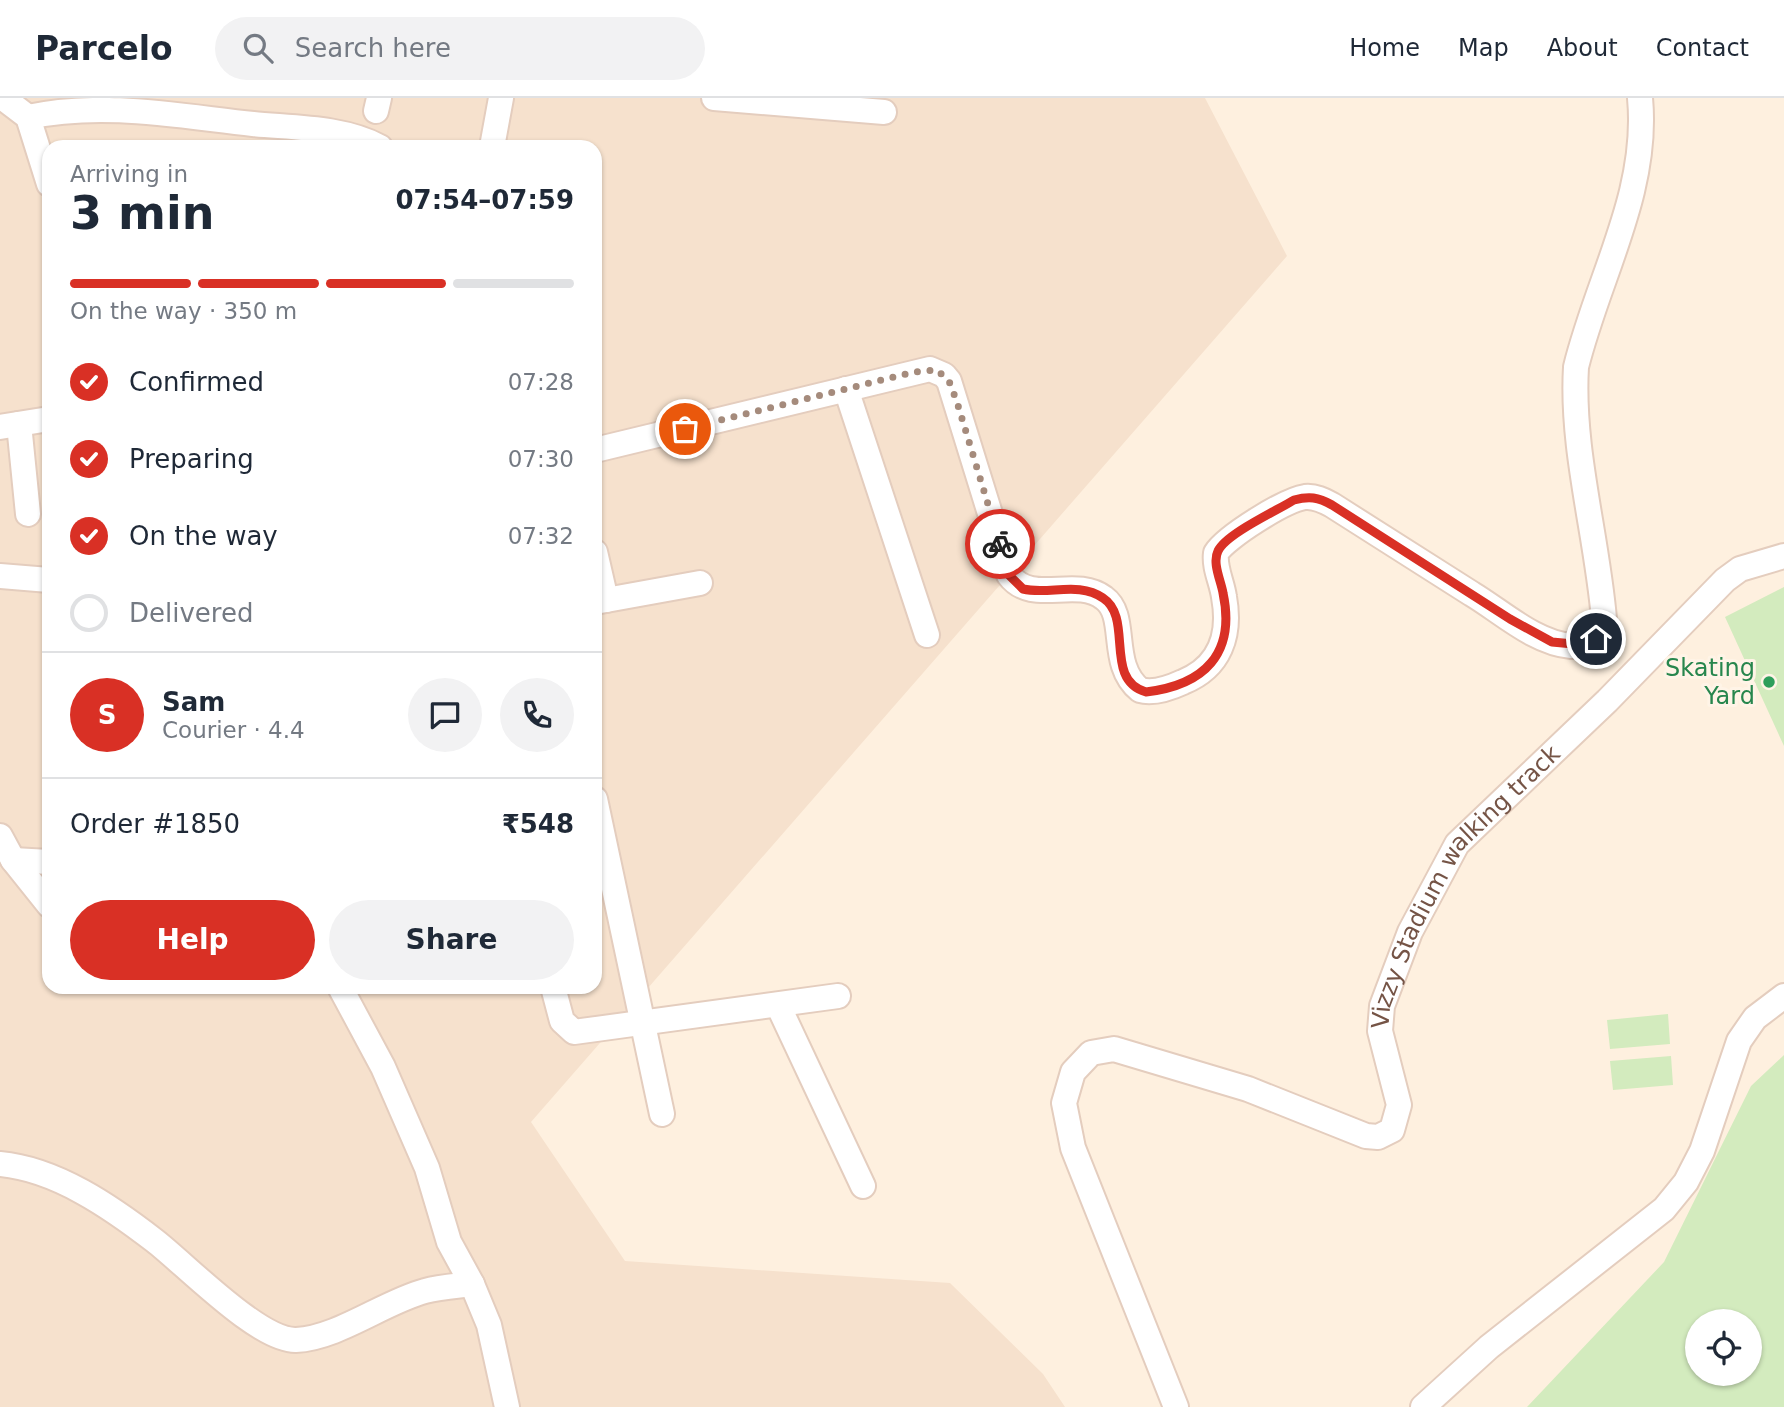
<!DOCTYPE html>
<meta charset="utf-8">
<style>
:root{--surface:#fff;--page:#f2f2f3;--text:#1f2937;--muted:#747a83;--line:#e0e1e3;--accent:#d93025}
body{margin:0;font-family:"DejaVu Sans",sans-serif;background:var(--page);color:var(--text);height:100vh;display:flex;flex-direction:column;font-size:26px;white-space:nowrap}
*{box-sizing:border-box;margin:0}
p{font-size:23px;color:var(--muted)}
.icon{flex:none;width:38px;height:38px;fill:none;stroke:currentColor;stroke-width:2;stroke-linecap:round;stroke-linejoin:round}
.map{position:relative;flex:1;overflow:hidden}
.drawer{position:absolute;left:42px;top:42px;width:560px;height:854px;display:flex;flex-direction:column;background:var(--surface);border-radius:21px;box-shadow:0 2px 5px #0004}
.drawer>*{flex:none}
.tools{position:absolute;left:1685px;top:1211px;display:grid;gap:14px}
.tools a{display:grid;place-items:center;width:77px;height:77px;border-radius:50%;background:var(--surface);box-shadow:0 2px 5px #0004;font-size:35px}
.pin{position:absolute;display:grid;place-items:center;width:60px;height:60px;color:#fff;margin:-30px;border:4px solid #fff;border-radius:50%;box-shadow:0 2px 7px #0007}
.courier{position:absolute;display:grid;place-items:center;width:70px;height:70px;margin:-35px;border:5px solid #d93025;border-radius:50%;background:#fff;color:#222;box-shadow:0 2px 9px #0007}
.overview em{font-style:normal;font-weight:700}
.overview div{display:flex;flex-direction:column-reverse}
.overview{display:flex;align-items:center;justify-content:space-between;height:119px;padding:0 28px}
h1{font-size:46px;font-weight:700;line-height:52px}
.bar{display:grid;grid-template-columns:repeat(4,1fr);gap:10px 7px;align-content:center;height:84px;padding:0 28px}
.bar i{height:9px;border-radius:5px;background:var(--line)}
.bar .active{background:var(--accent)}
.bar p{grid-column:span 4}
.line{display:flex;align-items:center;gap:18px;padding:0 28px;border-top:2px solid var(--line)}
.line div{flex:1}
.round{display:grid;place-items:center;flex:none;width:74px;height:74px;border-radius:37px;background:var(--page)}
ol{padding:0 28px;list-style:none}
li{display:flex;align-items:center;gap:21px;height:77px}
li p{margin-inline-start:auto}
li .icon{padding:7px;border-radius:50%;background:var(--accent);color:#fff;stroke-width:4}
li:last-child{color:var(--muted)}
li i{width:38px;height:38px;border:4px solid var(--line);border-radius:50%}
.primary-button{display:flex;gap:14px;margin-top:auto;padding:14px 28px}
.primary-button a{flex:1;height:80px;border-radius:42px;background:var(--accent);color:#fff;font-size:28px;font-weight:700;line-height:80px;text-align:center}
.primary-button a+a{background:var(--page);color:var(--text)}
header{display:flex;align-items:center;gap:42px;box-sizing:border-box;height:98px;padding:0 35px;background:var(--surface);border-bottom:2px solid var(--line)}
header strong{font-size:33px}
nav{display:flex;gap:38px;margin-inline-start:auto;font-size:24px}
.search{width:490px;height:63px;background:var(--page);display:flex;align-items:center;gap:18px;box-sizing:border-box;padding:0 24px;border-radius:38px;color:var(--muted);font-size:26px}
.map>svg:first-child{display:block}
.residential{fill:#f6e1cd;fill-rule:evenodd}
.green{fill:#d3ebbe;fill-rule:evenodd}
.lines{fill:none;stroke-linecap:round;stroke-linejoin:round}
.minor-casing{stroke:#e4cdbe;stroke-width:28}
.minor{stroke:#fff;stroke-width:24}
.done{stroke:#a58b7c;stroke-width:7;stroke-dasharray:0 12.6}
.route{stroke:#d93025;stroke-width:9}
.leisure-dot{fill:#2e9e5b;stroke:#fff4e7;stroke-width:2.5}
.labels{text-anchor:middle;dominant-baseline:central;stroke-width:6;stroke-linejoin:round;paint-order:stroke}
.leisure-label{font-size:24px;fill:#27864d;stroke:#fff4e7;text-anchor:end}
.street-label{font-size:24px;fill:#755446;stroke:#fff4e7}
</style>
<header>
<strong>Parcelo</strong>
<div class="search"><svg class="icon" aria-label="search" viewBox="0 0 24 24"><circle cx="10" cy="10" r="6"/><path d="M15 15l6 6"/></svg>Search here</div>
<nav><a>Home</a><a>Map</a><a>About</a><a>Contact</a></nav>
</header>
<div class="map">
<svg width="1784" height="1309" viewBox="0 0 1784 1309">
<rect width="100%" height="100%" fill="#fef0df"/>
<path class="residential" d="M 0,0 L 1205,0 L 1287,158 L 531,1024 L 625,1163 L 950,1185 L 1043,1276 L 1065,1309 L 0,1309 ZM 49,49 L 595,49 L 595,889 L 49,889 Z"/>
<path class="green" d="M 1784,489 L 1784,648 L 1725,519 Z
M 1668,916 L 1670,946 L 1610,951 L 1607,922 Z
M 1784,957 L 1784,1309 L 1527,1309 L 1664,1164 L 1751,988 ZM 1750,1223 L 1750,1276 L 1698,1276 L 1698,1223 Z
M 1671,958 L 1673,987 L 1613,992 L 1610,963 Z"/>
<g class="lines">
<g class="minor-casing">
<g id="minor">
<path d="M 3,0 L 28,19 L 49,86"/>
<path d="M 714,0 L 884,14"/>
<path d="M 376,13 L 379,0"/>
<path d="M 28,19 C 103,3 178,18 253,26 C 294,30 343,29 380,49"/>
<path d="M 492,49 L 501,0"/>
<path d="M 846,291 L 927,537"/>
<path d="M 19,326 L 28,416"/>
<path d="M 0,329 L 49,321"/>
<path d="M 595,352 L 930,271 L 944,277 L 949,283 L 1009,477 C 1032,508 1075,478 1104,500 C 1129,518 1108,566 1140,592 C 1154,596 1170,590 1183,584 C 1220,569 1231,537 1224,499 C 1222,484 1214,470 1216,455 C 1226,439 1285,402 1305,399 C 1315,398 1323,402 1332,407 C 1378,436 1425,466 1472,496 C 1502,514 1535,545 1571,548 C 1591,549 1601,539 1604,521 C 1597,437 1571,352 1576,269 C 1598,179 1649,95 1640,0"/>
<path d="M 595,454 L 606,502"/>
<path d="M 0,478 L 49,482"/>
<path d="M 595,504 L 700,485"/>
<path d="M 595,701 L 662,1016"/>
<path d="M 0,738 L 13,762 L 49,807"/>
<path d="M 13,762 L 49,764"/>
<path d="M 340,889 L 383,969 L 427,1070 L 449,1144 L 472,1186 L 489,1227 L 507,1309"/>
<path d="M 553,889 L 562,923 L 574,934 L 838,898"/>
<path d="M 778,907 L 863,1088"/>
<path d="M 0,1066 C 56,1071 111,1109 155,1143 C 186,1167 259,1243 296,1242 C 338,1240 384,1204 425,1193 C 440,1189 457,1188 472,1186"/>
<path id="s1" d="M 1176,1309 L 1073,1050 L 1064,1005 L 1073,974 L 1091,955 L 1114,951 L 1248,991 L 1366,1038 L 1378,1039 L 1392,1032 L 1399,1007 L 1380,933 L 1382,908 L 1410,834 L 1457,746 L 1607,603 L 1725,482 L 1740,471 L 1784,458"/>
<path d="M 1423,1309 L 1489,1249 L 1664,1111 L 1686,1084 L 1702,1053 L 1739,943 L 1755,920 L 1784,898"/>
</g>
</g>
<use href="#minor" class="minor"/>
</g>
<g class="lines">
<path class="done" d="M 685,331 L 914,274 L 937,272 L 949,283 L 957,304 L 1000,446"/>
<path class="route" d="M 1000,446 L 1009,477 L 1023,491 C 1049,497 1079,483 1103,500 C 1134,520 1103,582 1146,594 C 1204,587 1236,556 1223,495 C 1221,483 1212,465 1218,453 C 1226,436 1276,413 1294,402 C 1309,398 1318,399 1332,407 L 1510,521 L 1552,544 L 1584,547 L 1596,541"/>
</g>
<circle class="leisure-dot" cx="1769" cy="584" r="7"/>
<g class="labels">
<g class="leisure-label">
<text x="1755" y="570">Skating<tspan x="1755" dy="28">Yard</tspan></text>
</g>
<g class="street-label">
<text stroke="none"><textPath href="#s1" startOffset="975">Vizzy Stadium walking track</textPath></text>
</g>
</g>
</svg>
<div class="tools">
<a><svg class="icon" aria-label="locate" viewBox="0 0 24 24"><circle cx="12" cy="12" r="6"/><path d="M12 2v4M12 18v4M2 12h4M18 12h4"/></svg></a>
</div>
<div class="pin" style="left:685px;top:331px;background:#ea580c"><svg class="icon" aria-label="bag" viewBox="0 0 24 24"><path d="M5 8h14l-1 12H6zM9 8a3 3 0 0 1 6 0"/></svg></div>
<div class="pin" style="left:1596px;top:541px;background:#1f2937"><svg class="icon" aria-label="home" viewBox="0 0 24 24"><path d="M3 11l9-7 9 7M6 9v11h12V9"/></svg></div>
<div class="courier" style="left:1000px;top:446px"><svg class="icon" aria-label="bike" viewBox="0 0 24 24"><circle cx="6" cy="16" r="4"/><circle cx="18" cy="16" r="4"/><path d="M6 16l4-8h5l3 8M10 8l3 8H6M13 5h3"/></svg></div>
<section class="drawer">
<div class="overview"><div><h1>3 min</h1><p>Arriving in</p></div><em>07:54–07:59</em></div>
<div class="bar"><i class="active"></i><i class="active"></i><i class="active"></i><i></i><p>On the way · 350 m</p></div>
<ol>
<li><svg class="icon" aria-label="check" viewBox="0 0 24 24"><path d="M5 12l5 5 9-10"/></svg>Confirmed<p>07:28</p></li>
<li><svg class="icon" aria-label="check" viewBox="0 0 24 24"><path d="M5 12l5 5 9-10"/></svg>Preparing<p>07:30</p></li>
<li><svg class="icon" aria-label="check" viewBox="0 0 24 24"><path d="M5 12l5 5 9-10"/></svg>On the way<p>07:32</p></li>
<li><i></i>Delivered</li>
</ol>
<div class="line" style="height:126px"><b class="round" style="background:var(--accent);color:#fff">S</b><div><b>Sam</b><p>Courier · 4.4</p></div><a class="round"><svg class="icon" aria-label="chat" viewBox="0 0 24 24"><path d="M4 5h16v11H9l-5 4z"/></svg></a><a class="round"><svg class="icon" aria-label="phone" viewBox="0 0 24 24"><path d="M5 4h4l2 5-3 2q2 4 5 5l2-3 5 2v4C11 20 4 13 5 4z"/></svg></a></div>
<div class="line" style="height:91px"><div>Order #1850</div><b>₹548</b></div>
<div class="primary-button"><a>Help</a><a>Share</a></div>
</section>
</div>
